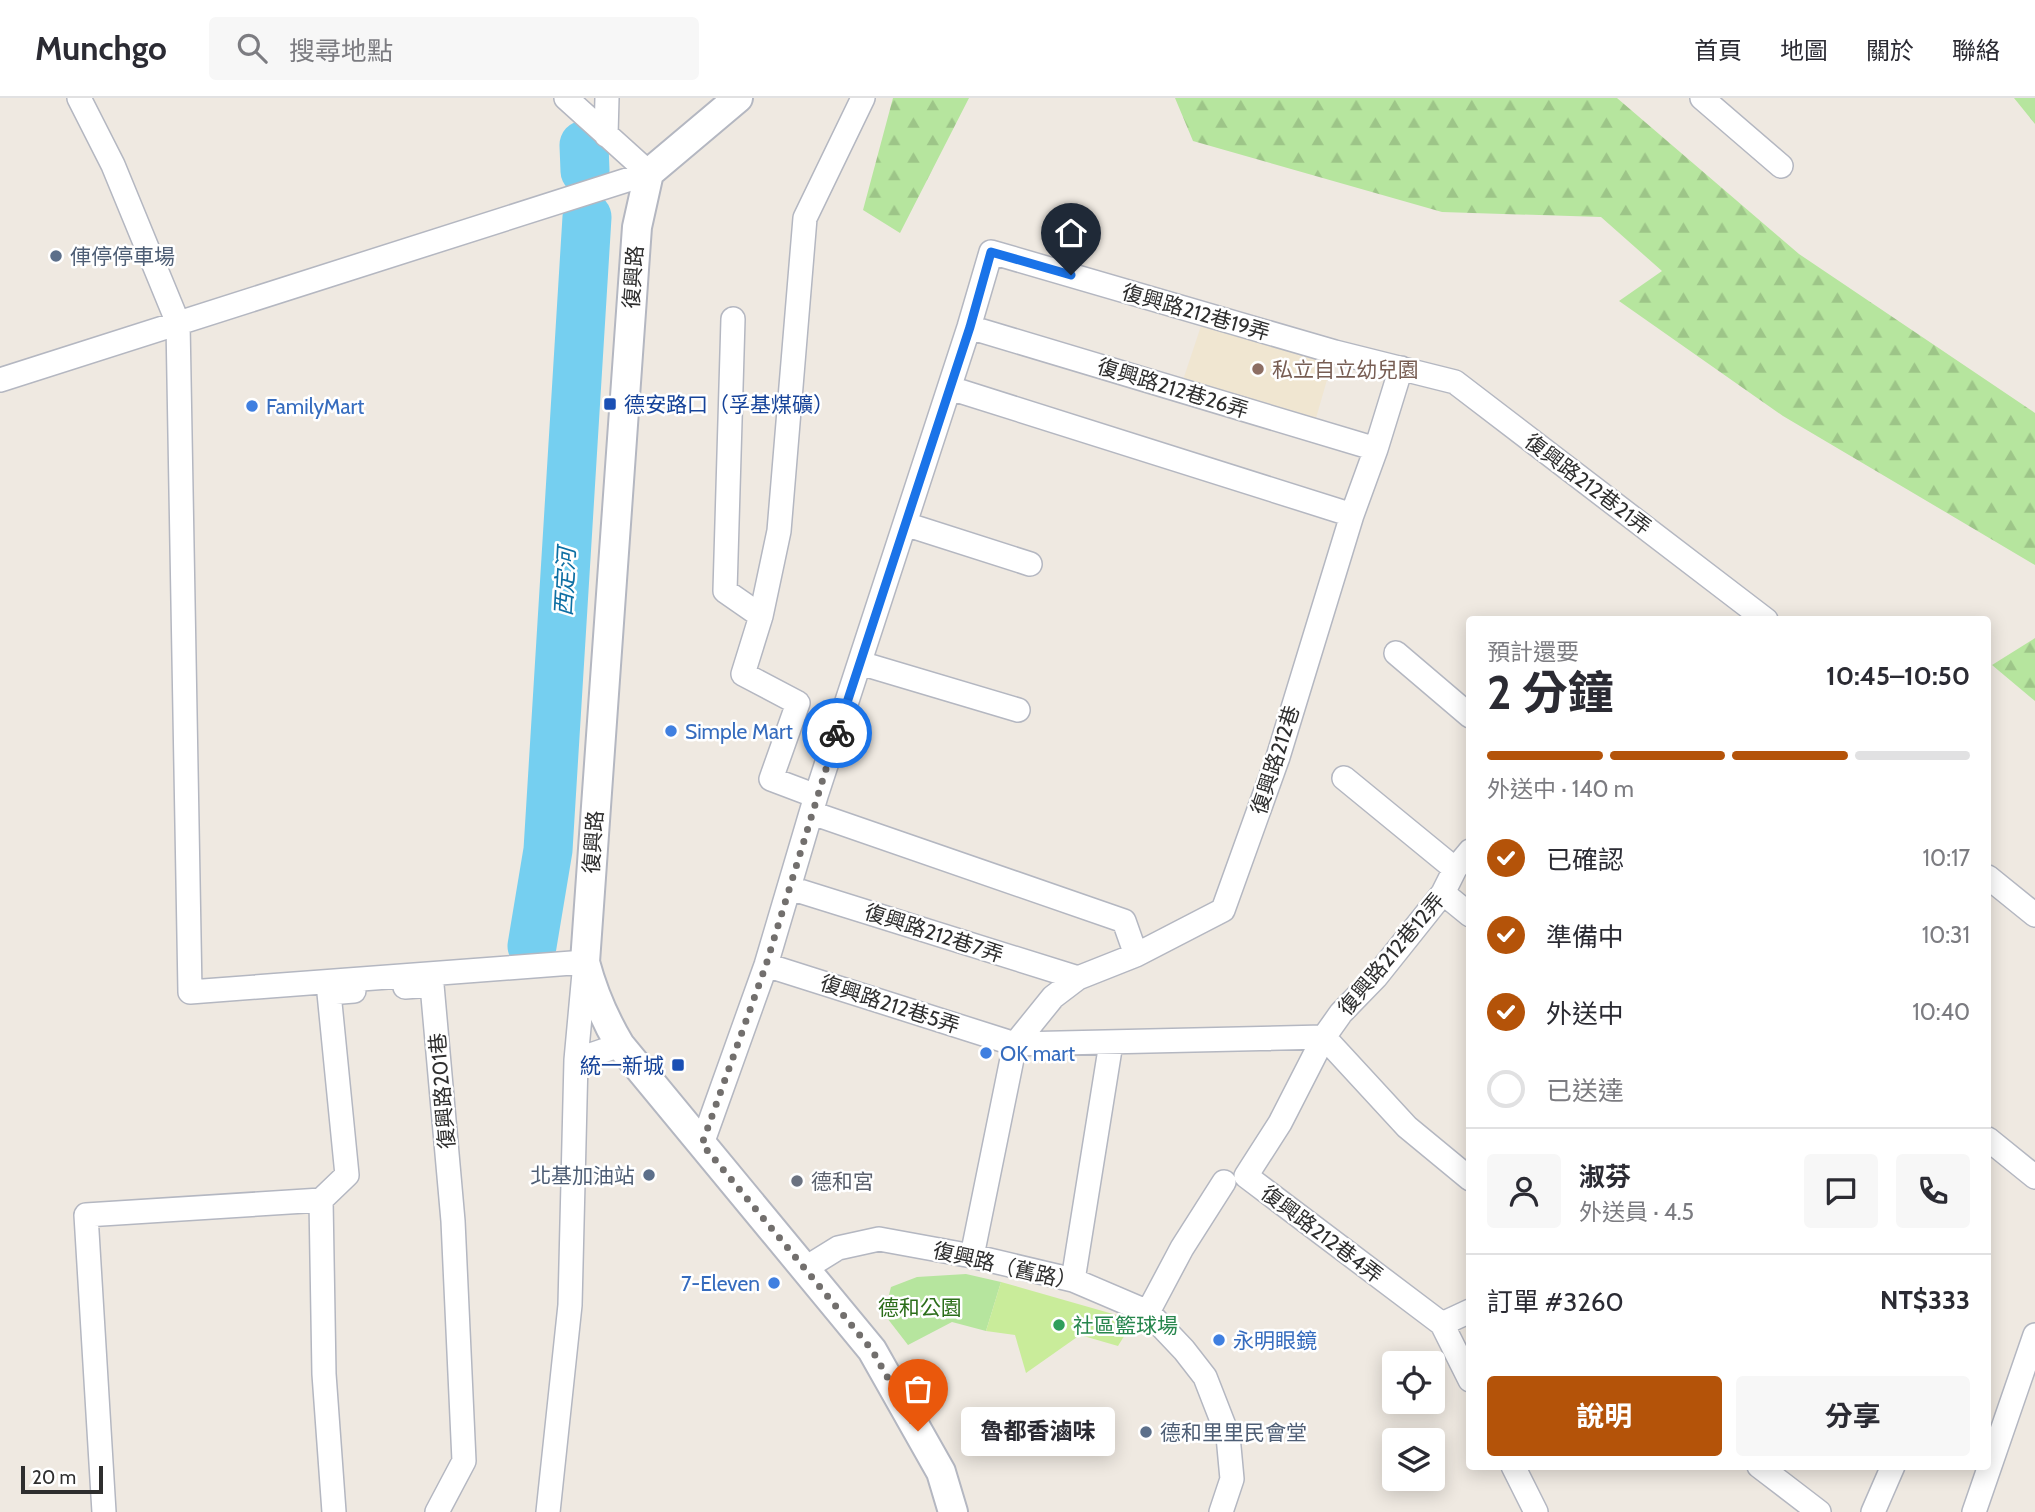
<!DOCTYPE html>
<html lang="zh-TW">
<meta charset="utf-8">
<style>
:root{--surface:#fff;--page:#f7f7f7;--text:#2b2b33;--muted:#7c7c81;--line:#e1e1e2;--accent:#b45309}
body{margin:0;font-family:Cabin,"Noto Sans TC",sans-serif;background:var(--page);color:var(--text);height:100vh;display:flex;flex-direction:column;font-size:26px;white-space:nowrap}
*{box-sizing:border-box;margin:0}
p{font-size:23px;color:var(--muted)}
.icon{flex:none;width:38px;height:38px;fill:none;stroke:currentColor;stroke-width:2;stroke-linecap:round;stroke-linejoin:round}
.map{position:relative;flex:1;overflow:hidden}
.details{position:absolute;left:1466px;top:518px;width:525px;height:854px;display:flex;flex-direction:column;background:var(--surface);border-radius:7px;box-shadow:0 4px 18px #0003}
.details>*{flex:none}
.tools{position:absolute;left:1382px;top:1253px;display:grid;gap:14px}
.tools a{display:grid;place-items:center;width:63px;height:63px;border-radius:7px;background:var(--surface);box-shadow:0 4px 18px #0003;font-size:35px}
.scale{position:absolute;left:21px;bottom:18px;width:82px;box-sizing:border-box;padding-left:7px;border:4px solid #2e2e2e;border-top:0;font-size:19px;line-height:24px;white-space:nowrap;color:#2e2e2e;-webkit-text-stroke:5px #fff;paint-order:stroke}
.pin{position:absolute;display:grid;place-items:center;width:60px;height:60px;color:#fff;margin:-72px -30px;border-radius:50% 50% 50% 0;rotate:-45deg;box-shadow:0 0 7px #0007}
.pin .icon{rotate:45deg}
.courier{position:absolute;display:grid;place-items:center;width:70px;height:70px;margin:-35px;border:5px solid #1a73e8;border-radius:50%;background:#fff;color:#222;box-shadow:0 2px 9px #0007}
.bubble{position:absolute;height:49px;border-radius:7px;background:var(--surface);box-shadow:0 4px 18px #0003;font-size:23px;font-weight:700;line-height:49px;text-align:center}
.head em{font-style:normal;font-weight:700}
.head div{display:flex;flex-direction:column-reverse}
.head{display:flex;align-items:center;justify-content:space-between;height:119px;padding:0 21px}
h1{font-size:46px;font-weight:700;line-height:52px}
.bar{display:grid;grid-template-columns:repeat(4,1fr);gap:10px 7px;align-content:center;height:84px;padding:0 21px}
.bar i{height:9px;border-radius:5px;background:var(--line)}
.bar .current{background:var(--accent)}
.bar p{grid-column:span 4}
.line{display:flex;align-items:center;gap:18px;padding:0 21px;border-top:2px solid var(--line)}
.line div{flex:1}
.round{display:grid;place-items:center;flex:none;width:74px;height:74px;border-radius:7px;background:var(--page)}
ol{padding:0 21px;list-style:none}
li{display:flex;align-items:center;gap:21px;height:77px}
li p{margin-inline-start:auto}
li .icon{padding:7px;border-radius:50%;background:var(--accent);color:#fff;stroke-width:4}
li:last-child{color:var(--muted)}
li i{width:38px;height:38px;border:4px solid var(--line);border-radius:50%}
.button{display:flex;gap:14px;margin-top:auto;padding:14px 21px}
.button a{flex:1;height:80px;border-radius:7px;background:var(--accent);color:#fff;font-size:28px;font-weight:700;line-height:80px;text-align:center}
.button a+a{background:var(--page);color:var(--text)}
header{display:flex;align-items:center;gap:42px;box-sizing:border-box;height:98px;padding:0 35px;background:var(--surface);border-bottom:2px solid var(--line)}
header strong{font-size:33px}
nav{display:flex;gap:38px;margin-inline-start:auto;font-size:24px}
.search{width:490px;height:63px;background:var(--page);display:flex;align-items:center;gap:18px;box-sizing:border-box;padding:0 24px;border-radius:7px;color:var(--muted);font-size:26px}
.map>svg:first-child{display:block}
.education{fill:#f0e6d1}
.forest{fill:url(#forest-firs)}
.park{fill:#b6e59e}
.pitch{fill:#c9ec9a}
.lines{fill:none;stroke-linecap:round;stroke-linejoin:round}
.river{stroke:#75cff0;stroke-width:49}
.minor-casing{stroke:#b4b7c1;stroke-width:26}
.tertiary-casing{stroke:#b4b7c1;stroke-width:32}
.minor{stroke:#fff;stroke-width:23}
.tertiary{stroke:#fff;stroke-width:28}
.done{stroke:#726f6d;stroke-width:7;stroke-dasharray:0 12.6}
.route{stroke:#1a73e8;stroke-width:9}
.service-dot{fill:#5c6f8a;stroke:#fff;stroke-width:2.5}
.education-dot{fill:#8d6e63;stroke:#fff;stroke-width:2.5}
.transit-dot{fill:#1a4fb4;stroke:#fff;stroke-width:2.5}
.shop-dot{fill:#3f7fe0;stroke:#fff;stroke-width:2.5}
.worship-dot{fill:#6b7280;stroke:#fff;stroke-width:2.5}
.leisure-dot{fill:#2e9e5b;stroke:#fff;stroke-width:2.5}
.labels{text-anchor:middle;dominant-baseline:central;stroke-width:5;stroke-linejoin:round;paint-order:stroke}
.service-label{font-size:21px;fill:#4e5e75;stroke:#fff;text-anchor:start}
.street-label{font-size:21px;fill:#2e2e2e;stroke:#fff}
.education-label{font-size:21px;fill:#785e54;stroke:#fff;text-anchor:start}
.transit-label{font-size:21px;fill:#164399;stroke:#fff;text-anchor:start}
.shop-label{font-size:21px;fill:#366cbe;stroke:#fff;text-anchor:start}
.worship-label{font-size:21px;fill:#5b616d;stroke:#fff;text-anchor:start}
.park-label{font-size:21px;fill:#2c6e1b;stroke:#fff}
.leisure-label{font-size:21px;fill:#27864d;stroke:#fff;text-anchor:start}
.water-label{font-size:23px;font-style:italic;fill:#0d6fa3;stroke:#fff}
</style>
<header>
<strong>Munchgo</strong>
<div class="search"><svg class="icon" aria-label="search" viewBox="0 0 24 24"><circle cx="10" cy="10" r="6"/><path d="M15 15l6 6"/></svg>搜尋地點</div>
<nav><a>首頁</a><a>地圖</a><a>關於</a><a>聯絡</a></nav>
</header>
<div class="map">
<svg width="2035" height="1414" viewBox="0 0 2035 1414">
<defs>
<pattern id="forest-firs" width="22" height="20" patternUnits="userSpaceOnUse" patternTransform="scale(1.75)"><rect width="22" height="20" fill="#b6e59e"/><path d="M5 1l3.5 6h-7zM16 11l3.5 6h-7z" fill="#9dc588"/></pattern>
</defs>
<rect width="100%" height="100%" fill="#efe9e1"/>
<path class="education" d="M 1205,216 L 1335,254 L 1314,327 L 1181,288 Z"/>
<path class="forest" d="M 893,0 L 969,0 L 900,135 L 863,112 Z
M 1175,0 L 1617,0 L 1799,156 L 2035,315 L 2035,467 L 1783,318 L 1619,203 L 1662,173 L 1601,119 L 1442,114 L 1193,43 Z
M 2014,0 L 2035,0 L 2035,26 Z
M 2035,540 L 2035,603 L 1992,567 Z"/>
<path class="park" d="M 966,1176 L 1001,1184 L 986,1233 L 952,1224 L 908,1247 L 884,1216 L 891,1189 L 917,1179 Z"/>
<path class="pitch" d="M 1001,1184 L 1134,1222 L 1118,1248 L 1080,1237 L 1026,1275 L 1015,1237 L 986,1233 Z"/>
<g class="lines">
<path class="river" d="M 584,47 L 585,73
M 532,848 L 548,752 L 587,119"/>
<g class="minor-casing">
<path id="minor" d="M 79,0 L 113,67 L 178,225 L 190,894 L 585,864 L 576,962 L 570,1207 L 548,1414
M 566,0 L 649,75
M 1702,0 L 1781,68
M 606,37 L 607,0
M 733,221 L 725,493 L 761,518
M 969,229 L 1376,351
M 0,282 L 649,75
M 950,290 L 1352,417
M 905,426 L 1030,466
M 1396,555 L 1470,618
M 860,565 L 1018,612
M 1344,680 L 1455,771
M 816,698 L 771,681 L 798,605 L 743,576 L 761,518 L 779,433 L 805,120 L 863,0
M 812,715 L 1124,823 L 1136,857
M 1470,753 L 1455,771 L 1443,795 L 1376,879 L 1341,915 L 1324,939 L 1280,1025 L 1246,1078 L 1442,1226 L 1470,1282
M 1988,779 L 2035,817
M 790,790 L 1078,880
M 1443,795 L 1470,817
M 766,867 L 1015,946 L 1324,939
M 405,889 L 432,887 L 453,1123 L 464,1363 L 437,1414
M 1324,939 L 1407,1029 L 1470,1081
M 576,962 L 620,947
M 1988,1041 L 2035,1079
M 702,1046 L 766,867 L 816,698 L 969,229 L 991,154 L 1335,254 L 1455,284 L 1766,522
M 321,1102 L 324,1276 L 334,1414
M 972,1158 L 1015,946 L 1053,899 L 1078,880 L 1136,857 L 1223,812 L 1278,659 L 1352,417 L 1376,351 L 1401,270
M 804,1171 L 838,1150 L 879,1141 L 972,1158 L 1073,1182 L 1148,1214 L 1184,1252 L 1205,1279 L 1228,1338 L 1232,1381 L 1221,1414
M 1073,1182 L 1111,945
M 1148,1214 L 1182,1150 L 1224,1084
M 1442,1226 L 1470,1213
M 1513,1368 L 1536,1414
M 1759,1368 L 1819,1414
M 104,1414 L 86,1117 L 321,1102 L 347,1077 L 329,895 L 354,893
M 1873,1414 L 1893,1368
M 1974,1414 L 2035,1237"/>
</g>
<g class="tertiary-casing">
<path id="tertiary" d="M 738,0 L 649,75 L 637,129 L 585,864 C 593,894 604,920 620,947 L 872,1252 L 941,1374 L 953,1414"/>
</g>
<use href="#minor" class="minor"/>
<use href="#tertiary" class="tertiary"/>
</g>
<g class="lines">
<path class="done" d="M 837,635 L 766,867 L 702,1046 L 872,1252 L 918,1333"/>
<path class="route" d="M 837,635 L 970,229 L 991,154 L 1071,177"/>
</g>
<g class="service-dot">
<circle cx="56" cy="158" r="7"/>
<circle cx="649" cy="1077" r="7"/>
<circle cx="1146" cy="1334" r="7"/>
</g>
<circle class="education-dot" cx="1258" cy="271" r="7"/>
<g class="transit-dot">
<rect x="603" y="299" width="14" height="14" rx="3.5"/>
<rect x="671" y="960" width="14" height="14" rx="3.5"/>
</g>
<g class="shop-dot">
<circle cx="252" cy="308" r="7"/>
<circle cx="671" cy="633" r="7"/>
<circle cx="986" cy="955" r="7"/>
<circle cx="774" cy="1185" r="7"/>
<circle cx="1219" cy="1242" r="7"/>
</g>
<circle class="worship-dot" cx="797" cy="1083" r="7"/>
<circle class="leisure-dot" cx="1059" cy="1227" r="7"/>
<g class="labels">
<g class="service-label">
<text x="70" y="158">俥停停車場</text>
<text x="635" y="1077" text-anchor="end">北基加油站</text>
<text x="1160" y="1334">德和里里民會堂</text>
</g>
<g class="street-label">
<text transform="translate(633 179) rotate(-86)">復興路</text>
<text transform="translate(1196 214) rotate(16)">復興路212巷19弄</text>
<text transform="translate(1173 290) rotate(17)">復興路212巷26弄</text>
<text transform="translate(1588 386) rotate(37)">復興路212巷21弄</text>
<text transform="translate(1275 662) rotate(-72)">復興路212巷</text>
<text transform="translate(593 744) rotate(-86)">復興路</text>
<text transform="translate(934 835) rotate(18)">復興路212巷7弄</text>
<text transform="translate(1391 856) rotate(-50)">復興路212巷12弄</text>
<text transform="translate(890 906) rotate(18)">復興路212巷5弄</text>
<text transform="translate(442 993) rotate(-95)">復興路201巷</text>
<text transform="translate(1322 1136) rotate(37)">復興路212巷4弄</text>
<text transform="translate(1005 1168) rotate(13)">復興路（舊路）</text>
</g>
<g class="education-label">
<text x="1272" y="271">私立自立幼兒園</text>
</g>
<g class="transit-label">
<text x="624" y="306">德安路口（孚基煤礦）</text>
<text x="664" y="967" text-anchor="end">統一新城</text>
</g>
<g class="shop-label">
<text x="266" y="308">FamilyMart</text>
<text x="685" y="633">Simple Mart</text>
<text x="1000" y="955">OK mart</text>
<text x="760" y="1185" text-anchor="end">7-Eleven</text>
<text x="1233" y="1242">永明眼鏡</text>
</g>
<g class="worship-label">
<text x="811" y="1083">德和宮</text>
</g>
<g class="park-label">
<text x="920" y="1209">德和公園</text>
</g>
<g class="leisure-label">
<text x="1073" y="1227">社區籃球場</text>
</g>
<g class="water-label">
<text transform="translate(565 484) rotate(-87)">西定河</text>
</g>
</g>
</svg>
<div class="tools">
<a><svg class="icon" aria-label="locate" viewBox="0 0 24 24"><circle cx="12" cy="12" r="6"/><path d="M12 2v4M12 18v4M2 12h4M18 12h4"/></svg></a>
<a><svg class="icon" aria-label="layers" viewBox="0 0 24 24"><path d="M12 4l9 5-9 5-9-5zM3 14l9 5 9-5"/></svg></a>
</div>
<div class="scale">20 m</div>
<div class="pin" style="left:918px;top:1333px;background:#ea580c"><svg class="icon" aria-label="bag" viewBox="0 0 24 24"><path d="M5 8h14l-1 12H6zM9 8a3 3 0 0 1 6 0"/></svg></div>
<div class="pin" style="left:1071px;top:177px;background:#1f2937"><svg class="icon" aria-label="home" viewBox="0 0 24 24"><path d="M3 11l9-7 9 7M6 9v11h12V9"/></svg></div>
<div class="courier" style="left:837px;top:635px"><svg class="icon" aria-label="bike" viewBox="0 0 24 24"><circle cx="6" cy="16" r="4"/><circle cx="18" cy="16" r="4"/><path d="M6 16l4-8h5l3 8M10 8l3 8H6M13 5h3"/></svg></div>
<div class="bubble" style="left:961px;top:1309px;width:154px">魯都香滷味</div>
<section class="details">
<div class="head"><div><h1>2 分鐘</h1><p>預計還要</p></div><em>10:45–10:50</em></div>
<div class="bar"><i class="current"></i><i class="current"></i><i class="current"></i><i></i><p>外送中 · 140 m</p></div>
<ol>
<li><svg class="icon" aria-label="check" viewBox="0 0 24 24"><path d="M5 12l5 5 9-10"/></svg>已確認<p>10:17</p></li>
<li><svg class="icon" aria-label="check" viewBox="0 0 24 24"><path d="M5 12l5 5 9-10"/></svg>準備中<p>10:31</p></li>
<li><svg class="icon" aria-label="check" viewBox="0 0 24 24"><path d="M5 12l5 5 9-10"/></svg>外送中<p>10:40</p></li>
<li><i></i>已送達</li>
</ol>
<div class="line" style="height:126px"><a class="round"><svg class="icon" aria-label="person" viewBox="0 0 24 24"><circle cx="12" cy="8" r="4"/><path d="M4 21q1-7 8-7t8 7"/></svg></a><div><b>淑芬</b><p>外送員 · 4.5</p></div><a class="round"><svg class="icon" aria-label="chat" viewBox="0 0 24 24"><path d="M4 5h16v11H9l-5 4z"/></svg></a><a class="round"><svg class="icon" aria-label="phone" viewBox="0 0 24 24"><path d="M5 4h4l2 5-3 2q2 4 5 5l2-3 5 2v4C11 20 4 13 5 4z"/></svg></a></div>
<div class="line" style="height:91px"><div>訂單 #3260</div><b>NT$333</b></div>
<div class="button"><a>說明</a><a>分享</a></div>
</section>
</div>
